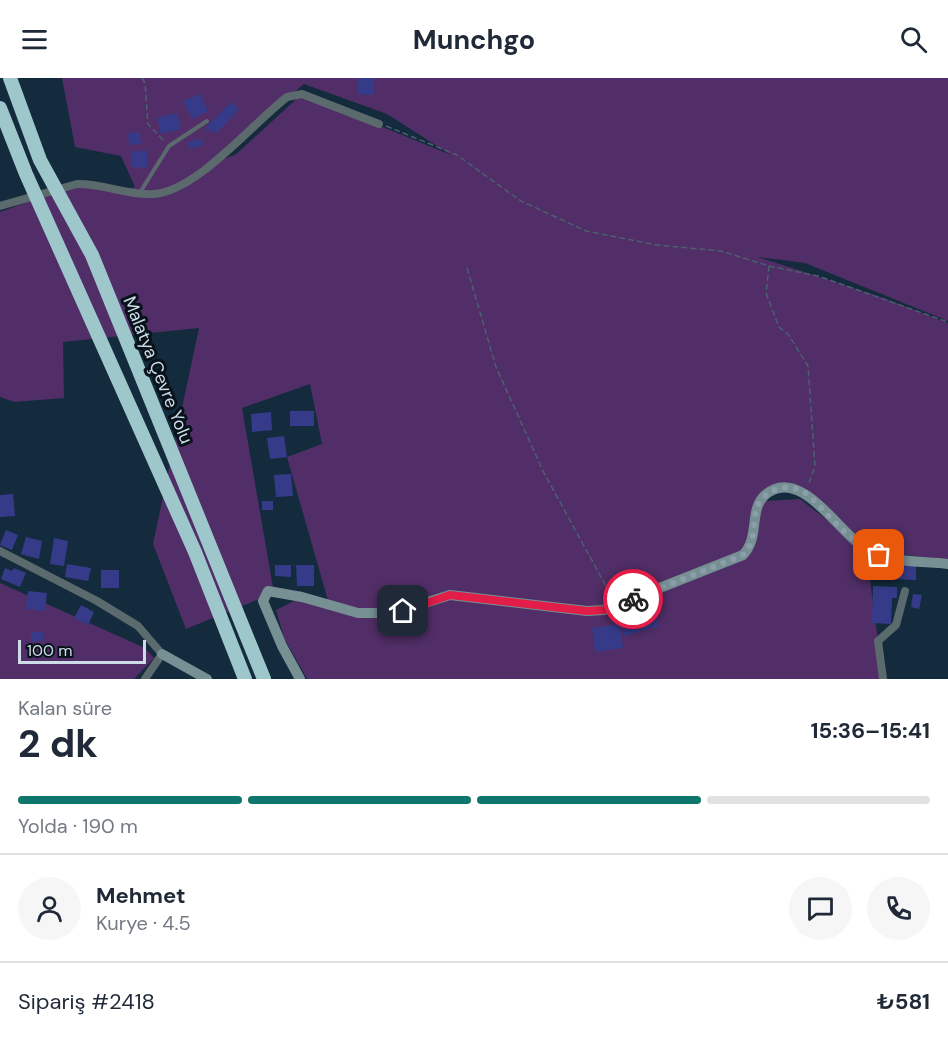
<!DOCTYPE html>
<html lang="tr">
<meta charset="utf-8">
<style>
:root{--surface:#fff;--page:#f6f6f7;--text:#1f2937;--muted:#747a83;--line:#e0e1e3;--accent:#0f766e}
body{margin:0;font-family:"DM Sans",sans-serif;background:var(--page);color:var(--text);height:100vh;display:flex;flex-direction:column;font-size:22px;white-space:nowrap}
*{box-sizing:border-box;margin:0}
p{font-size:20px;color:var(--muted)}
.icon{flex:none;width:33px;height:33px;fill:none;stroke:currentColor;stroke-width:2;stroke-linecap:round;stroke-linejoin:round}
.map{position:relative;height:601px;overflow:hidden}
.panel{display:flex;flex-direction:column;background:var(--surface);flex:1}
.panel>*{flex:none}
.scale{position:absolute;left:18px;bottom:15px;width:128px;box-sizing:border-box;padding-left:6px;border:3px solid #cddce7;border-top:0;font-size:16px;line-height:21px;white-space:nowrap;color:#cddce7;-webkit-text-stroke:4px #08121a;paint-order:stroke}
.pin{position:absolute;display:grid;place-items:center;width:51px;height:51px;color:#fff;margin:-26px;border-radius:12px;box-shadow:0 3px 9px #0006}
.courier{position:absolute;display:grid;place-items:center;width:60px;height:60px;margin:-30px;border:4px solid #e11d48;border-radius:50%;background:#fff;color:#222;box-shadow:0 2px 8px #0007}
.head em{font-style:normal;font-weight:700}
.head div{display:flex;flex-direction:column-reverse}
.head{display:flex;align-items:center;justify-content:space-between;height:102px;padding:0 18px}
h1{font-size:39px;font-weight:700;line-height:45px}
.bar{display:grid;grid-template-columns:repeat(4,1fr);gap:9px 6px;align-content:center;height:72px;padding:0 18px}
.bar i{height:8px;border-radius:4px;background:var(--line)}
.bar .active{background:var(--accent)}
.bar p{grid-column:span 4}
.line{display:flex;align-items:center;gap:15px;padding:0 18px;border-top:2px solid var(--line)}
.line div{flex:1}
.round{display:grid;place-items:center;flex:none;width:63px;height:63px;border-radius:32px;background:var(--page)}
header{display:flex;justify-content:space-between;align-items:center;height:78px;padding:0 18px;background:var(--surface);font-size:27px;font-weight:700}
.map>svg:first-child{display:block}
.green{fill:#512e67;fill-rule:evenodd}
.building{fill:#363b89}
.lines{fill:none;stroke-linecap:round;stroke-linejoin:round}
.path{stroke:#4b606f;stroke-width:1.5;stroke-dasharray:6 3;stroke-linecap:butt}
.lane{stroke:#5b6a6d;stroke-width:4}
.street{stroke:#5b6a6d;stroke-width:8}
.secondary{stroke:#769093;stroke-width:10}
.highway{stroke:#9ec7cc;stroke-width:14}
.done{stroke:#8c9eab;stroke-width:6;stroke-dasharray:0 10.8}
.route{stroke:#e11d48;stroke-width:8}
.labels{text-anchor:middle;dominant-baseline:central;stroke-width:6;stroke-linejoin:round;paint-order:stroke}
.street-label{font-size:18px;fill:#cddce7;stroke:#08121a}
</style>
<header><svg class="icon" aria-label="menu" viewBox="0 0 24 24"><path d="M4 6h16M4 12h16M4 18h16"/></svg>Munchgo<svg class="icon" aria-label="search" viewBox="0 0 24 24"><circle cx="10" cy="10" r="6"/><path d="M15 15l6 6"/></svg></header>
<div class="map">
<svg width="948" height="601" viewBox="0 0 948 601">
<rect width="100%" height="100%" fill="#132b3c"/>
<path class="green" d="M 62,0 L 948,0 L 948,243 L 805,185 L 758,179 L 884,220 L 948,245 L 948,482 L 866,472 L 883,601 L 307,601 L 284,560 L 276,532 L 302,519 L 329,526 L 287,379 L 322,366 L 310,306 L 242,330 L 274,515 L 186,551 L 153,466 L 199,250 L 63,264 L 64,320 L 14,324 L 0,319 L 0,134 L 77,106 L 119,113 L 135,109 L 121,78 L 75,69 ZM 304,6 L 387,36 L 451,77 L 302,16 L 235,77 L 205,87 ZM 769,414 L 804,414 L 858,466 L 800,421 L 766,423 Z
M 0,505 L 145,570 L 154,580 L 134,601 L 0,601 Z"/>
<path class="building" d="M 358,0 L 373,0 L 373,17 L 358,16 Z
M 200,16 L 208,33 L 192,41 L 183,23 Z
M 231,24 L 239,31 L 216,56 L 209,49 L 210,53 L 207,54 L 205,50 Z
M 177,35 L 181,51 L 161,56 L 157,40 Z
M 140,54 L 141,66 L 129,67 L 128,55 Z
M 197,61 L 198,63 L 203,62 L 204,67 L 190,71 L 188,64 Z
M 132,73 L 147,73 L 147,90 L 132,89 Z
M 290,333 L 314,333 L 314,348 L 290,348 Z
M 271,334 L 272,352 L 252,354 L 251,336 Z
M 284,358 L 287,379 L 270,381 L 267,360 Z
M 291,396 L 293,418 L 276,419 L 274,397 Z
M 13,416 L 15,438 L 0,439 L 0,417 Z
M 262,423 L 273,423 L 273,432 L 262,432 Z
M 6,452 L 18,457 L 12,472 L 0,467 Z
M 26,459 L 42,463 L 39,481 L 21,476 Z
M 54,460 L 68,463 L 64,488 L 50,486 Z
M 888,484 L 916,484 L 916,502 L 888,501 Z
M 67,486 L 91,490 L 88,503 L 65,499 Z
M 275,487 L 291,487 L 291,499 L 275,498 Z
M 296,487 L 314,487 L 314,508 L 297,508 Z
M 5,490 L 12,493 L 14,490 L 26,495 L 20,509 L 1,501 Z
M 101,492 L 119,492 L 119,510 L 101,510 Z
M 873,508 L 897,509 L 897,520 L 892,520 L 891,546 L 872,545 Z
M 28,513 L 47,515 L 45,533 L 26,531 Z
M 913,516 L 922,517 L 919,531 L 911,529 Z
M 81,527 L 94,534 L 88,547 L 74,540 Z
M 656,538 L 659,548 L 624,558 L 622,551 L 633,548 L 629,549 L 628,545 Z
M 626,545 L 626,549 L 620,550 L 623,570 L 595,574 L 592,550 Z
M 31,554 L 43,554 L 43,563 L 31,563 Z"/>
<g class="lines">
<path class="path" d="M 142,0 L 145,5 L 148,46 L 164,63
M 386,48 L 457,77 L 521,123 L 586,153 L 657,167 L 721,173 L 769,188 L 818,198 L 948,244
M 769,188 L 766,215 L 769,223 L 779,249 L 788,256 L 808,288 L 815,388 L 808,408
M 467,190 L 496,289 L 544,395 L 612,519"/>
<path class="lane" d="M 139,116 L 169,68 L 207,43"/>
<path class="street" d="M 0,128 L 77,106 C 103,105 128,118 154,116 C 197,113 253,45 287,19 L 302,16 L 379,46
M 0,473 L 97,523 L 138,548 L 162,576 L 145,601
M 883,601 L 878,563 L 896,547 L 905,513"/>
<path class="secondary" d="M 162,576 L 207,601
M 300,601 L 282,568 L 263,523 L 268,513 L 302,519 L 358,535 L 393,535 L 450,517 L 587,533 L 604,532 L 743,477 C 760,459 749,433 764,418 C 800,385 839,456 867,472 C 889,485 923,483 948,486"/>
<path class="highway" d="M 10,0 L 40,82 L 92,177 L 264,601
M 0,30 L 26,96 L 195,474 L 245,601"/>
</g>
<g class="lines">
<path class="done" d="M 633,521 L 743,477 C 760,460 749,435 762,421 C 772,409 790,406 804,414 C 810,417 816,425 821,430 C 838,447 856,468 879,477"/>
<path class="route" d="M 403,533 L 450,517 L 587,533 L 604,532 L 633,521"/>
</g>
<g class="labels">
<g class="street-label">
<text transform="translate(158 292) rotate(68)">Malatya Çevre Yolu</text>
</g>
</g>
</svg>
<div class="scale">100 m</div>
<div class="pin" style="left:879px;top:477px;background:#ea580c"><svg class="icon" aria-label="bag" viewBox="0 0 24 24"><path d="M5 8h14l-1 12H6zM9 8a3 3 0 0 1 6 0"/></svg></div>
<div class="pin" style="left:403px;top:533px;background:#1f2937"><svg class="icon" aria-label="home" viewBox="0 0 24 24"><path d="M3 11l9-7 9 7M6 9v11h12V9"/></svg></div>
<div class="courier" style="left:633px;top:521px"><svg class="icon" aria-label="bike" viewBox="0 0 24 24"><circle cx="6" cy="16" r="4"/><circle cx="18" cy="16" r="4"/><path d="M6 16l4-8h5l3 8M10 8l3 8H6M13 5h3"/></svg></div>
</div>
<section class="panel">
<div class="head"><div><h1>2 dk</h1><p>Kalan süre</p></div><em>15:36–15:41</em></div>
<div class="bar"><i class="active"></i><i class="active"></i><i class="active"></i><i></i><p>Yolda · 190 m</p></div>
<div class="line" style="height:108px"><a class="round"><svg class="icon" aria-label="person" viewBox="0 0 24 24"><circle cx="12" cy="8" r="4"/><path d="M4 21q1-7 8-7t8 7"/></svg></a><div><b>Mehmet</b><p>Kurye · 4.5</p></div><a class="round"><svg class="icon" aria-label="chat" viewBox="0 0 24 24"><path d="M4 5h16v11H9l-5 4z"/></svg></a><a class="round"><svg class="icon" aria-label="phone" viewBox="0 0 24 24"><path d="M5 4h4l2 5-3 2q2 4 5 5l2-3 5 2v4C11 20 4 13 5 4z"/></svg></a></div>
<div class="line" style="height:78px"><div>Sipariş #2418</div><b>₺581</b></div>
</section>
